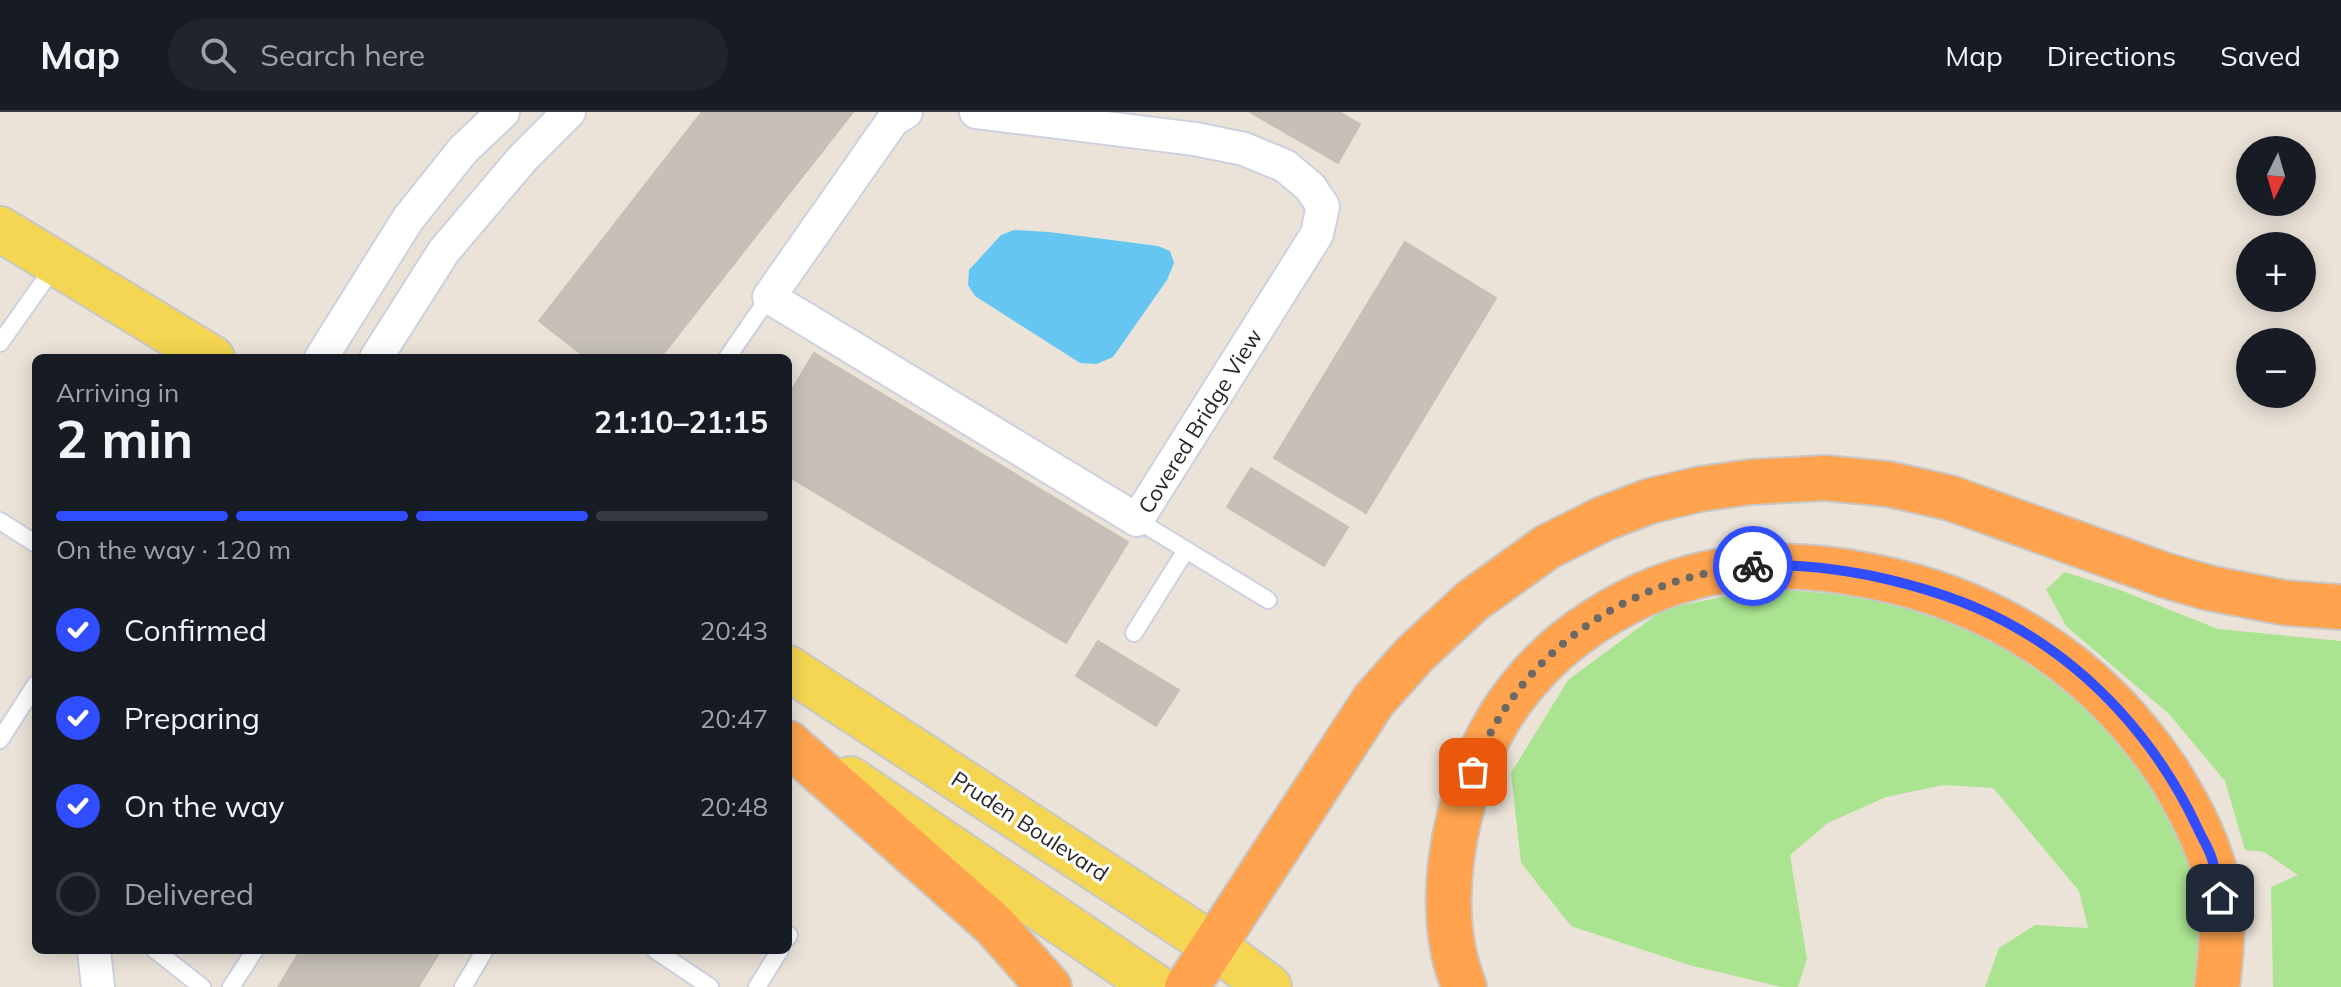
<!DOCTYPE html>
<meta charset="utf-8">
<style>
:root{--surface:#171b24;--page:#20242c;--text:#f1f3f6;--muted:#9ea1a6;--line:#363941;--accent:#304eff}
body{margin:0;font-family:Mulish,sans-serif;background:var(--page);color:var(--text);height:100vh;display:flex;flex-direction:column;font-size:30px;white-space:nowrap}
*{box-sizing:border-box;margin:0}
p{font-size:26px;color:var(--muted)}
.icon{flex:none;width:44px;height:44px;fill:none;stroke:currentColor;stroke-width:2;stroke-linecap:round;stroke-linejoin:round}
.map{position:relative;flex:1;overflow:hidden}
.sheet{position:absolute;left:32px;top:242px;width:760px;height:600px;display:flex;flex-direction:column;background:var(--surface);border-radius:12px;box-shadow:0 4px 20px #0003}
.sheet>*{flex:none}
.needle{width:52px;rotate:185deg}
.buttons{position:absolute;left:2236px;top:24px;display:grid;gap:16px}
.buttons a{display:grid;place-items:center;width:80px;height:80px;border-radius:50%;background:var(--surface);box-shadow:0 4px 20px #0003;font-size:40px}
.pin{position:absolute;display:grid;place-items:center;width:68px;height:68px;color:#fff;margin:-34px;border-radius:16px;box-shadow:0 4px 12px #0006}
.courier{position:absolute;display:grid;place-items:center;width:80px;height:80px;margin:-40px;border:6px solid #304eff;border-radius:50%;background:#fff;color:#222;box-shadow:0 2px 10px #0007}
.headline em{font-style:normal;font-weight:700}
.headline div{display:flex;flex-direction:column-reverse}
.headline{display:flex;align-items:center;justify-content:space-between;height:136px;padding:0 24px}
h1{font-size:52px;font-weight:700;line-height:60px}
.bar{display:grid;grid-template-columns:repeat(4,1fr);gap:12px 8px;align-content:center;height:96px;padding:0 24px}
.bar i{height:10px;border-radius:6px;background:var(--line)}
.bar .on{background:var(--accent)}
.bar p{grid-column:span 4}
ol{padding:0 24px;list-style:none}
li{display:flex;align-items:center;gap:24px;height:88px}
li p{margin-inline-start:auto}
li .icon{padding:8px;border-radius:50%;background:var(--accent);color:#fff;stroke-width:4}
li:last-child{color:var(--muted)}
li i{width:44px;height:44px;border:4px solid var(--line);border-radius:50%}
header{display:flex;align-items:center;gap:48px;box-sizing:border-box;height:112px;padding:0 40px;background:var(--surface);border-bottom:2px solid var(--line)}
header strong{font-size:38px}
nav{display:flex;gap:44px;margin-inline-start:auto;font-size:28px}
.search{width:560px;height:72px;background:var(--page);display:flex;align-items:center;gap:20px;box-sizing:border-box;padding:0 28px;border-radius:44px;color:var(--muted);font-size:30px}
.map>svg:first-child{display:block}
.green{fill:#aae491}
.water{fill:#65c6f2}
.building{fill:#c6c0b8;stroke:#c6bfb2;stroke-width:2}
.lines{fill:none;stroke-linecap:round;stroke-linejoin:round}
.lane-casing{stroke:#cdd0e1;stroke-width:20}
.street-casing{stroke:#cdd0e1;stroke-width:36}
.primary-casing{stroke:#c7c7c7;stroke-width:48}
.highway-casing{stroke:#c7c7c7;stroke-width:48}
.lane{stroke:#fff;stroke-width:16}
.street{stroke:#fff;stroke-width:32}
.primary{stroke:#f5d652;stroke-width:44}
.highway{stroke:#ffa34e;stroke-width:44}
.done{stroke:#6c6965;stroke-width:8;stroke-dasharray:0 14.4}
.route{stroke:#304eff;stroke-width:10}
.labels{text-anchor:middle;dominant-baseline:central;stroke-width:6;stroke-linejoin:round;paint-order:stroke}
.street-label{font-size:22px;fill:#272727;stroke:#fff}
</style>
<header>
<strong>Map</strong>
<div class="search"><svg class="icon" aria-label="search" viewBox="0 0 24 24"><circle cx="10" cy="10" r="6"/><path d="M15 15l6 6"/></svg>Search here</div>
<nav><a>Map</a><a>Directions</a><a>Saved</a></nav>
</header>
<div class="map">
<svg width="2341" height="875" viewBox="0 0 2341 875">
<rect width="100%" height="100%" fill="#ebe3d8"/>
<path class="green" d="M 2065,460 L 2120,478 L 2218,517 L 2341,529 L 2341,875 L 2273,875 L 2271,775 L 2298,763 L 2264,740 L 2245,738 L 2225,669 L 2169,602 L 2066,514 L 2046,477 Z
M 1765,476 L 1880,486 L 1996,527 L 2092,595 L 2163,671 L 2215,814 L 2203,875 L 1985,875 L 1999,836 L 2035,813 L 2088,816 L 2079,779 L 1993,676 L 1944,673 L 1886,685 L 1828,711 L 1790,743 L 1807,847 L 1798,875 L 1781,875 L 1689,853 L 1571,814 L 1521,751 L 1511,661 L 1568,568 L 1664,497 Z"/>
<path class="water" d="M 1014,118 L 1049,120 L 1158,134 L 1170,139 L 1174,151 L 1167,168 L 1113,245 L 1097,252 L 1080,251 L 975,184 L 968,173 L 969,158 L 1001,123 Z"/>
<path class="building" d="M 702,0 L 853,0 L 660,246 L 587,246 L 539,209 Z
M 1250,0 L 1339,0 L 1360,12 L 1338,51 Z
M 1405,130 L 1496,186 L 1366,401 L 1274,346 Z
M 814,241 L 1128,430 L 1066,531 L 788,364 L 788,284 Z
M 1251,356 L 1348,415 L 1324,454 L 1227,395 Z
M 1098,529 L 1179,578 L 1156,614 L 1076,564 Z
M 301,838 L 441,838 L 418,875 L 278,875 Z"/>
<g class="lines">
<g class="lane-casing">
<path id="lane" d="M 0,231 L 56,152
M 727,246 L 769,185
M 1137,408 L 1268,488
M 0,409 L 36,432
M 1134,521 L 1186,438
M 0,628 L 36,572
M 788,825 L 789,823
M 155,838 L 202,875
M 655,838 L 710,875
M 231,875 L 255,838
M 463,875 L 485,838
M 757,875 L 780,838"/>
</g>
<g class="street-casing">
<path id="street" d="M 906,0 L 893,8 L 769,185 L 1137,408 L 1317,122 L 1323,94 L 1310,75 L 1285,54 L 1244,37 L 1195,27 L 976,0
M 321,246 L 408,107 L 463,38 L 503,0
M 376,246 L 444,139 L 523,46 L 569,0
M 94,838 L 98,875"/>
</g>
<g class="primary-casing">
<path id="primary" d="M 0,117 L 212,246
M 788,556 L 1214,834 L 1269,875
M 850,667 L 1156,875"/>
</g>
<g class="highway-casing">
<path id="highway" d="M 788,631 L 994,813 L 1049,875
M 1187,875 L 1374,588 L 1415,542 L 1472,489 L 1547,435 L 1603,407 L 1650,389 L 1700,377 L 1750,370 L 1825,366 L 1888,372 L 1950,386 L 2164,463 L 2209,476 L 2286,491 L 2341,495
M 1464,875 C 1460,863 1455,850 1453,837 C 1442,779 1453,713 1474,658 C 1497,596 1540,544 1595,509 C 1681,453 1770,444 1870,464 C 1994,488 2096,553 2167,659 C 2191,697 2213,739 2220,784 C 2224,814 2221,845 2217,875"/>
</g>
<use href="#lane" class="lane"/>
<use href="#street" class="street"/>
<use href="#primary" class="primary"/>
<use href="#highway" class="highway"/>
</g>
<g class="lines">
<path class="done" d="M 1473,660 C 1517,540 1629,465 1753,454"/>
<path class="route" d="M 1753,454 C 1792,451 1831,456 1868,463 C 1916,473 1963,487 2006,510 C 2091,555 2158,631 2198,717 C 2202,726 2208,735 2211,744 C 2216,757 2217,772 2220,786"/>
</g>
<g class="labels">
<g class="street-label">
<text transform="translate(1200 309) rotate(-58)">Covered Bridge View</text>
<text transform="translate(1030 714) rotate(33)">Pruden Boulevard</text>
</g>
</g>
</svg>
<div class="buttons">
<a><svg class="needle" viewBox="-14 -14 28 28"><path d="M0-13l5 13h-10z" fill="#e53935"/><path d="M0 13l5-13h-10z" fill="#9ea1a6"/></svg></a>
<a>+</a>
<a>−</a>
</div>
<div class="pin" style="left:1473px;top:660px;background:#ea580c"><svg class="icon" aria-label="bag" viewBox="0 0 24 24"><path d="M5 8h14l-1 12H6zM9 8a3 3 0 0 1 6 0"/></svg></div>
<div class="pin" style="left:2220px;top:786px;background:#1f2937"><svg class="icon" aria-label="home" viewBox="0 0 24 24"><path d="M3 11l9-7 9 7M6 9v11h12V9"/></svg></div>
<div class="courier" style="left:1753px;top:454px"><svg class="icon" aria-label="bike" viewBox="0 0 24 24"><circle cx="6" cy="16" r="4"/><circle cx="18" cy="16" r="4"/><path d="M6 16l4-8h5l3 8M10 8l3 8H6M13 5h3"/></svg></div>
<section class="sheet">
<div class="headline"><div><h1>2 min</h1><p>Arriving in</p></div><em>21:10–21:15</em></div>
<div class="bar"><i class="on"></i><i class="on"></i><i class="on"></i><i></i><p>On the way · 120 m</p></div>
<ol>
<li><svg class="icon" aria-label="check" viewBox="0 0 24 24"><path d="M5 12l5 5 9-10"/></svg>Confirmed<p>20:43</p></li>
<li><svg class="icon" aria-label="check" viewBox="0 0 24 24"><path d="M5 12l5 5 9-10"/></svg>Preparing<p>20:47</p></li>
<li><svg class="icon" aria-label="check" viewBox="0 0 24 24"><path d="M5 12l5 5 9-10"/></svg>On the way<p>20:48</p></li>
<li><i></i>Delivered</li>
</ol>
</section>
</div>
